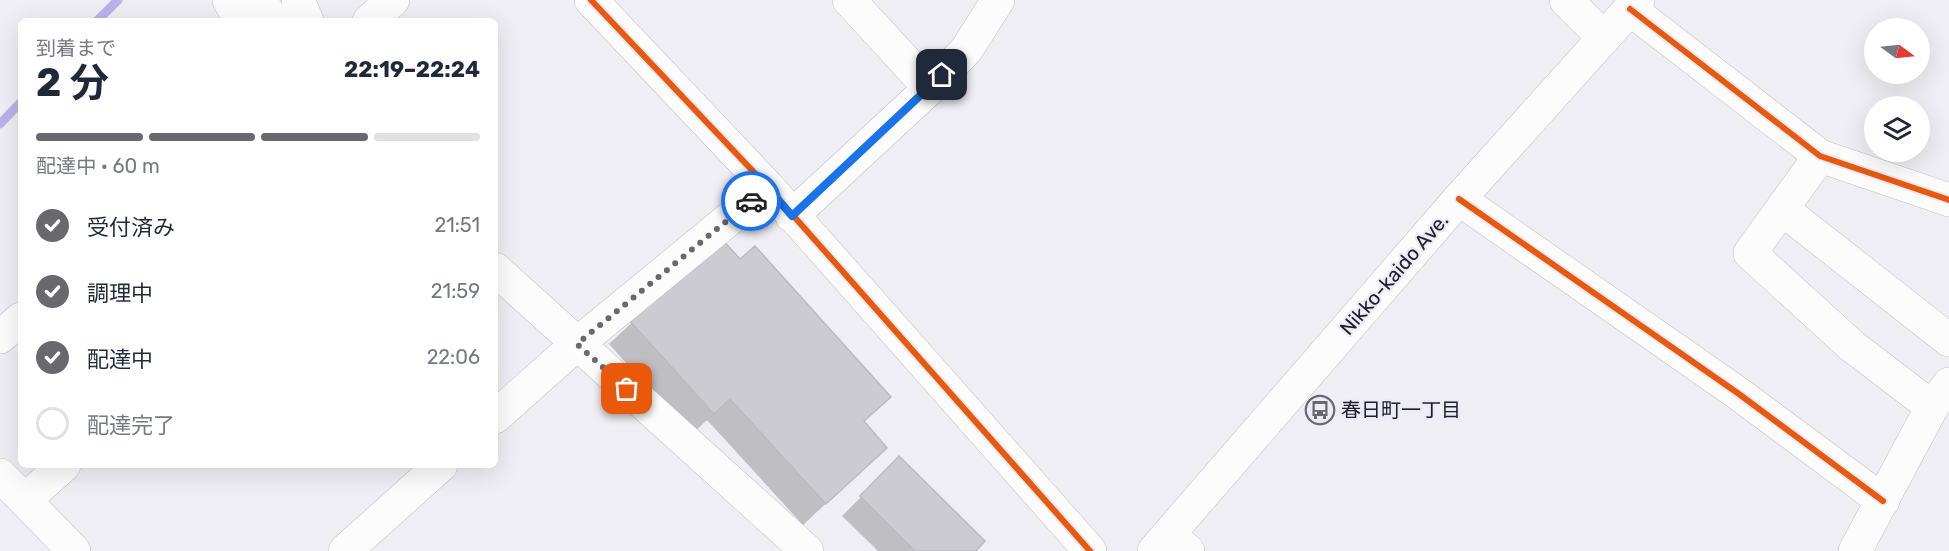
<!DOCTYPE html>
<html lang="ja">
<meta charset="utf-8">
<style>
:root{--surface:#fff;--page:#f6f6f7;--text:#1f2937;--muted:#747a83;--line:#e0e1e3;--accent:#68686d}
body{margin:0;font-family:Rubik,"Noto Sans JP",sans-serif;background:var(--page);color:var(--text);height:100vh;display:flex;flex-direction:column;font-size:22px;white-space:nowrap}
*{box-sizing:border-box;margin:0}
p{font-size:20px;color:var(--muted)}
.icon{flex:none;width:33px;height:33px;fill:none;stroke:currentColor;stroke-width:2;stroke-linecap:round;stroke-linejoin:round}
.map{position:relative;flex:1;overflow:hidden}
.drawer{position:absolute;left:18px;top:18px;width:480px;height:450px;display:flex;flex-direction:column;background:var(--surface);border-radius:9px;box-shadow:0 6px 24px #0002}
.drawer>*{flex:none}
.needle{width:39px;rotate:105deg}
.buttons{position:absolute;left:1864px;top:18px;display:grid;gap:12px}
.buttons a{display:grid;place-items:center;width:66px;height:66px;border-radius:50%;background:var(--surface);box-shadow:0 6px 24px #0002;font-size:30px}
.pin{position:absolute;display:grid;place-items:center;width:51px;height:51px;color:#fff;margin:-26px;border-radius:12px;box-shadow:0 3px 9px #0006}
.courier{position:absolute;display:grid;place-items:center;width:60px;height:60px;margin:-30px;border:4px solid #1a73e8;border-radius:50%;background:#fff;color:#222;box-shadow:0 2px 8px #0007}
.head em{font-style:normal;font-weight:700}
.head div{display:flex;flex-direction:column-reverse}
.head{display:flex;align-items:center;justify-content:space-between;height:102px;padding:0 18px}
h1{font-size:39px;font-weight:700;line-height:45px}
.bar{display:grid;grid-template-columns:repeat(4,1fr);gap:9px 6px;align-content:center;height:72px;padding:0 18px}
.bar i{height:8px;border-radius:4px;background:var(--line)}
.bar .selected{background:var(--accent)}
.bar p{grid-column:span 4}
ol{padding:0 18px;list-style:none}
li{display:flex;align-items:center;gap:18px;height:66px}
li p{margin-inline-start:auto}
li .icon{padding:6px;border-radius:50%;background:var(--accent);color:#fff;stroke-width:4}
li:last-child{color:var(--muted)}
li i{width:33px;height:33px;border:3px solid var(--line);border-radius:50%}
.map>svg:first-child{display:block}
.shadow{fill:#0003}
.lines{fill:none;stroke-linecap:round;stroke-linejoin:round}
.stream{stroke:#bbb2eb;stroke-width:9}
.building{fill:#cccbd1;stroke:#bababf;stroke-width:1.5}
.minor-casing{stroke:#c0c0c5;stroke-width:34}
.highway-casing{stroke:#c0c0c5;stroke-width:34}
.minor{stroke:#fcfcfd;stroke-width:33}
.highway{stroke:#fcfcfd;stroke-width:33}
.cycleway-casing{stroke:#ebeaf8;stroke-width:10}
.cycleway{stroke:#e8590c;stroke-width:6}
.done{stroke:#68686d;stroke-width:6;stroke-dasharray:0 10.8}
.route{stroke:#1a73e8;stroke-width:8}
.labels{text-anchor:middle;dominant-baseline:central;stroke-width:4.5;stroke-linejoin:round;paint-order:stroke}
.street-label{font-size:20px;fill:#202024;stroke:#ebeaf8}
.poi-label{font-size:20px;fill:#202024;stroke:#ebeaf8;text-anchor:start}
</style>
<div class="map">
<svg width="1949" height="551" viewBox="0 0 1949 551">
<rect width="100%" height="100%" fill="#eeeef4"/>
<path class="shadow" d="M 720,240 L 740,261 L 889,396 L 863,422 L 885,448 L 803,525 L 707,420 L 691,435 L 609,344 Z
M 899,459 L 974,551 L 878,551 L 842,516 Z"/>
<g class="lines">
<path class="stream" d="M 97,21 L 118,0
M 0,124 L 21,102"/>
</g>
<path class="building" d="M 721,238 L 740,259 L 755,246 L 891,397 L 864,421 L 887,448 L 826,504 L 730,399 L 714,414 L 630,321 Z
M 899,456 L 985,541 L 976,551 L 915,551 L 860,496 Z"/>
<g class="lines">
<g class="minor-casing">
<path id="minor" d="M 229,0 L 241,21
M 298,0 L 307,21
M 591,0 L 768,187 L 1090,551
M 849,0 L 930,88
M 1566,0 L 1603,37
M 1630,9 L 1820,156 L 1949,200
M 369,21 L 393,0
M 1820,156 L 1750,253 L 1852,346 L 1932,407
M 1459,199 L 1739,394 L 1883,501
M 1782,209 L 1949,340
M 792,216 L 930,88 L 967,49 L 998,0
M 0,337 L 21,319
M 495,417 L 577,344 L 768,187
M 0,475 L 74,551
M 25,500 L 64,465
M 1168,535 L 1188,551
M 345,551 L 441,465
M 1855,551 L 1932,407 L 1949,384"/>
</g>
<g class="highway-casing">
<path id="highway" d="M 260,0 L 273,21
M 495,269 L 807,551
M 1154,551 L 1459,199 L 1638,0"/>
</g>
<use href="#minor" class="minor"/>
<use href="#highway" class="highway"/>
<g class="cycleway-casing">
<path id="cycleway" d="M 591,0 L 768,187 L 1090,551
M 1630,9 L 1820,156 L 1949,200
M 1459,199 L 1739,394 L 1883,501"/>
</g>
<use href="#cycleway" class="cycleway"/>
</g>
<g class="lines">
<path class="done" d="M 627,389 L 577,344 L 751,201"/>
<path class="route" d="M 751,201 L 768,188 L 792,216 L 942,75"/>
</g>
<defs>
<g id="bus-ring" transform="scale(1.5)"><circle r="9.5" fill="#ebeaf8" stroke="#68686d" stroke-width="1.5"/><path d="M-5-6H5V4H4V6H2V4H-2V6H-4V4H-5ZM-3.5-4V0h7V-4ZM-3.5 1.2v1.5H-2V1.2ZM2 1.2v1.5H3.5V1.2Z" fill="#68686d"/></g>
</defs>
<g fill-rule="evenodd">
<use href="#bus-ring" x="1320" y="410"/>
</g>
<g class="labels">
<g class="street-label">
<text transform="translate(1394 274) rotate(-49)">Nikko-kaido Ave.</text>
</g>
<g class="poi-label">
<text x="1341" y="410">春日町一丁目</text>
</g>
</g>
</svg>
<div class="buttons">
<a><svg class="needle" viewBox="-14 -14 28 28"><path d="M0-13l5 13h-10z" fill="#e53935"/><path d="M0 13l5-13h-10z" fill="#747a83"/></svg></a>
<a><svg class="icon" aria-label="layers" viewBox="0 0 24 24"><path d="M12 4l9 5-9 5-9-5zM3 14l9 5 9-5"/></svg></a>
</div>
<div class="pin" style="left:627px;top:389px;background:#ea580c"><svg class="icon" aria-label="bag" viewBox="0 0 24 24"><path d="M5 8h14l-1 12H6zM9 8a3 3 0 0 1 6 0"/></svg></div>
<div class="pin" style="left:942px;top:75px;background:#1f2937"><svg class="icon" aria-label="home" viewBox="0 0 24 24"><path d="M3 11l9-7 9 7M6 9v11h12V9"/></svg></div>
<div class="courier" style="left:751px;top:201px"><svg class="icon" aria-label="car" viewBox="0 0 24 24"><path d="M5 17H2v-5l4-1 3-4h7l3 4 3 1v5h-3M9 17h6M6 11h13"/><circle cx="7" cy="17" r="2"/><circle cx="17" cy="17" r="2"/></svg></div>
<section class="drawer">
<div class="head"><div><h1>2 分</h1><p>到着まで</p></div><em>22:19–22:24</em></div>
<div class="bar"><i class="selected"></i><i class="selected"></i><i class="selected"></i><i></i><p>配達中 · 60 m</p></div>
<ol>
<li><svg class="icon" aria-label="check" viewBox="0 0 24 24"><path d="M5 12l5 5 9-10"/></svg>受付済み<p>21:51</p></li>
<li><svg class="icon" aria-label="check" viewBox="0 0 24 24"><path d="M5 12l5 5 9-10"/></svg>調理中<p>21:59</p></li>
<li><svg class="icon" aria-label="check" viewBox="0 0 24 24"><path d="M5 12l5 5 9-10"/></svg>配達中<p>22:06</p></li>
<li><i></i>配達完了</li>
</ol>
</section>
</div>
